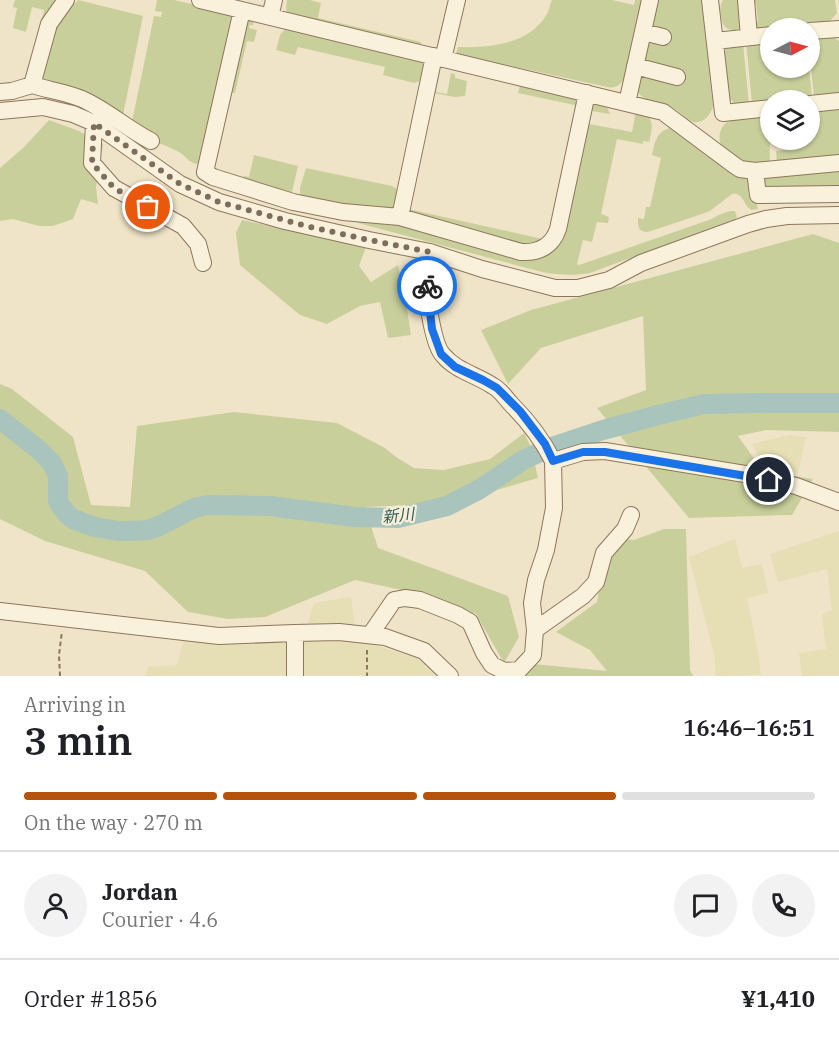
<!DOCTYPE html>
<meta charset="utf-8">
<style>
:root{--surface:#fff;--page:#f2f2f2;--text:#202124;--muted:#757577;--line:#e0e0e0;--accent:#b45309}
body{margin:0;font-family:"IBM Plex Serif","Noto Sans JP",serif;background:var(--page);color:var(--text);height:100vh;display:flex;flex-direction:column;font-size:22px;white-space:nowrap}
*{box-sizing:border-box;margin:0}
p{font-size:20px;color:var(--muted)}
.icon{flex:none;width:33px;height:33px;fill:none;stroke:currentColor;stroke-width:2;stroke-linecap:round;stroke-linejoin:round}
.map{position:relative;height:676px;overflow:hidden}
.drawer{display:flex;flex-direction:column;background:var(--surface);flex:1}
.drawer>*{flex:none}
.needle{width:39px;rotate:84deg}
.buttons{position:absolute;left:760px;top:18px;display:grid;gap:12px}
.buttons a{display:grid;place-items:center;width:60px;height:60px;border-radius:50%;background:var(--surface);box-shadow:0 2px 4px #0004;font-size:30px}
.pin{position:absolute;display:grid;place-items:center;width:51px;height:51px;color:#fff;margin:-26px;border:3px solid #fff;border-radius:50%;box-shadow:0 2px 6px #0007}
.courier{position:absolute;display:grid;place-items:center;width:60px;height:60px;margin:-30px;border:4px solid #1a73e8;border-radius:50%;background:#fff;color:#222;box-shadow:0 2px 8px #0007}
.head em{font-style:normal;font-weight:600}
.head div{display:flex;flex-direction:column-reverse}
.head{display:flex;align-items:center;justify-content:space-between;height:102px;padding:0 24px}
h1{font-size:39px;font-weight:600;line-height:45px}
.bar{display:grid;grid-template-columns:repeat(4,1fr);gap:9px 6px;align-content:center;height:72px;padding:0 24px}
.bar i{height:8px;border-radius:4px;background:var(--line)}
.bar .active{background:var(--accent)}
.bar p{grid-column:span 4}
.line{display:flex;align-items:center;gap:15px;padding:0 24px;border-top:2px solid var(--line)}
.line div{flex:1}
.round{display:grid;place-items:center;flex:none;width:63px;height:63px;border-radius:32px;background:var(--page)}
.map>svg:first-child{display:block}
.farmland{fill:#e6deb5}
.green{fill:#c9cf9b}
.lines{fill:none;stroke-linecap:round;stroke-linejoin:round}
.river{stroke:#a9c4bc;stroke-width:20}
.minor-casing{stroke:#8d765c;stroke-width:18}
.path{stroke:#8d765c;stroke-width:2;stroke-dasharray:4.5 3;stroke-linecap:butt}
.minor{stroke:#faf1dc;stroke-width:16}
.done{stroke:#7c6e5b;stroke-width:6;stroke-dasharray:0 10.8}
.route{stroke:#1a73e8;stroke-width:8}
.labels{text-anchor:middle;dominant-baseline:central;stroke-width:4.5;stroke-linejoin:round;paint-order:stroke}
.water-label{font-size:16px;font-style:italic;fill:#2f5d5a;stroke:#f7eed8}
</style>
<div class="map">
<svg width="839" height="676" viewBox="0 0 839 676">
<rect width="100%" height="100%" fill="#f0e4c8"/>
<path class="farmland" d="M 789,435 L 806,437 L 798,473 L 765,467 L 752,444 Z
M 839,531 L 839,676 L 802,676 L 799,653 L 826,649 L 822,614 L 832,610 L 827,569 L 778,582 L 770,554 Z
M 735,539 L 742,568 L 762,564 L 768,593 L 747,598 L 758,652 L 761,675 L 715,676 L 715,658 L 689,557 Z
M 351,597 L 356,639 L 428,662 L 438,676 L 146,676 L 148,667 L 177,665 L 184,639 L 303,640 L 314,603 Z"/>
<path class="green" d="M 15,0 L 65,0 L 39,31 L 44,10 L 32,7 L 26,32 L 13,28 L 17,8 L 13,7 Z
M 78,0 L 143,16 L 122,120 L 41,85 L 52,30 Z
M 157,0 L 174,0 L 226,12 L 233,15 L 201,164 C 189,165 186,155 177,151 C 162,143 142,139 131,126 L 154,16 L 161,17 L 162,12 L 155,11 Z
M 287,0 L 310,0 L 321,3 L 318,18 L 421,42 L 420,46 L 287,13 L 286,8 Z
M 552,0 L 612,0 L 634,5 L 635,0 L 643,0 L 626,75 C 622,84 617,89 607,87 L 456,54 L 458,47 C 490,48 530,44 547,14 C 549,10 550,4 552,0 Z
M 656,0 L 702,0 L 713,106 C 711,115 703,124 693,122 C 685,119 678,109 669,106 C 657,101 643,102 636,89 L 652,27 Z
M 723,0 L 742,0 L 742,30 C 728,31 722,29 721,15 C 720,9 720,5 723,0 Z
M 750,0 L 835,0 L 837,13 L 830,21 L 825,24 L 758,30 L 752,22 L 758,21 L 756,4 L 750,4 Z
M 247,19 L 254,19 L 253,25 L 250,25 L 249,28 L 257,30 L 254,42 L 247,41 L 235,93 L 231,93 Z
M 286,28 L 420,59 L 424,64 L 423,80 L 414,83 L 383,75 L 385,67 L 298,47 L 295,55 L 276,50 L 280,35 Z
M 810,36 L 832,36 L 839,41 L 839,93 L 814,97 L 810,59 Z
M 771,40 L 771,68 L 809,68 L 812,97 L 771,100 L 752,104 L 746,42 Z
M 743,43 L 749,104 L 735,104 L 728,97 L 724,51 L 727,47 Z
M 439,70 L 440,71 L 436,92 L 447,94 L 451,73 L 455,74 L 455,78 L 467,81 L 465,96 L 454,97 L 434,93 Z
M 520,85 L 578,100 L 579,106 L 518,93 Z
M 590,100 L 606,105 L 610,114 L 592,111 L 589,124 L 632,132 L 636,111 C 640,113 644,113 647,115 C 655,122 651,134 649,142 L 643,141 L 643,144 L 617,139 L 601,214 L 609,217 L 608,223 L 597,222 L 592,242 L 583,240 L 577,264 L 579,265 L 709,220 C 717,216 726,210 735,211 L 737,217 L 735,219 L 590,273 C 575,276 557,275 542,272 L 358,223 L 354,220 L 363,217 L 545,252 Z
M 839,109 L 839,158 L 777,164 L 776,151 L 792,149 L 791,140 L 810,140 L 810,110 Z
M 771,114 C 771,131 769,148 770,165 C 762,164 749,166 742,163 C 736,161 724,151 721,145 C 717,137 721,124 729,121 C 738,117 761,116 771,114 Z
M 49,120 L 79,131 L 103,144 L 96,187 L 98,204 L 81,199 L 73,219 L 53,226 L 39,226 L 13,219 L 0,221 L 0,168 L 24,147 Z
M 670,128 L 748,178 L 753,190 L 748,193 L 751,200 L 756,201 L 758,209 L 751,210 C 743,204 743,192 732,194 L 710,211 L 702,214 L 648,232 C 638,232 638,227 638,218 L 644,219 L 646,207 L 650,207 L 661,158 L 652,155 C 655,142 656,132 670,128 Z
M 254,155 L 298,166 L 292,192 L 290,195 L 243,183 L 244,176 L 249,177 Z
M 567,158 L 571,158 L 554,231 C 547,247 536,250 520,250 L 412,218 L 408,209 L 547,240 Z
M 839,167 L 839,190 L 764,189 L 760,178 Z
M 306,168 L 392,186 L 397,189 L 398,193 L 393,213 L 300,197 L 300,188 Z
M 242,220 L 366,247 L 359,266 L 371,282 L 398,265 L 407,309 L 411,335 L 388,338 L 380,302 L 360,306 L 327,324 L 300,315 L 240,265 L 236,233 Z
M 813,234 L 839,243 L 839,432 L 766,430 L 738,436 L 763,471 L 813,479 L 792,515 L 689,518 L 597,408 L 646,390 L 643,316 L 541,348 L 508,384 L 481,330 L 531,310 Z
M 0,384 L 12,389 L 73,437 L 91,505 L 130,507 L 137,426 L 234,412 L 337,423 L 385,448 L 396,457 L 414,468 L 444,470 L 490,459 L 524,433 L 531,447 L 538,478 L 490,492 L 412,505 L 365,507 L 378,548 L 508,596 L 519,637 L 504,663 L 476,614 L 406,591 L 355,580 L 265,617 L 228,619 L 188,612 L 145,571 L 45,541 L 0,519 Z
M 664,529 L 686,529 L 690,670 L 693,676 L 515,676 L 533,664 L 607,671 L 590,650 L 556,632 L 597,602 L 602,568 L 615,538 L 634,540 Z"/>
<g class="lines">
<path class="river" d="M 0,419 L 39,450 L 52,463 L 58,476 L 58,501 L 60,505 L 68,515 L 73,519 L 95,527 L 118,531 L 131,531 L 148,530 L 159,526 L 194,508 L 208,505 L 270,506 L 355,517 L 398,518 L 447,506 L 480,489 L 523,460 L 549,448 L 603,430 L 658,415 L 704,404 L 762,403 L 839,403"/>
<g class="minor-casing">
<path id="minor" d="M 200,0 L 663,112 L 734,165 L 740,169 L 755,171 L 839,163
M 710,0 L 723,113 L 771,108
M 746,0 L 749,37
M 242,10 L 205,172 L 213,177 L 293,202 L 343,212 L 400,217 L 434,56
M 270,17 L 274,0
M 810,31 L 839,29
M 643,32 L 663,37
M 715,41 L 771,35
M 443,59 L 457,0
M 635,66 L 677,77
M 32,85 C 48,90 66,92 82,99 C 107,110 127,129 151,141
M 0,92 L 12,91 L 32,85 L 49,24 L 66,0
M 627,103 L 650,0
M 810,104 L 839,101
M 0,111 L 43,107 L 73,114 L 94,123 L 180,184 L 219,202 L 285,221 L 369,240 L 430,252 L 482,269 L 555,288 L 578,288 L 609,280 L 641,263 L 748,224 L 766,219 L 787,216 L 839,215
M 94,123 L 92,163 L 114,188 L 183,226 L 198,244 L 203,263
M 755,171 L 758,195 L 839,194
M 400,217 L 521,252 C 538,253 552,247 558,229 L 587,93
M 430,252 C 429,263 426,274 426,284 C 427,299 433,345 443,355 C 456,371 477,375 493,386 C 501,390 506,399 512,405 C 529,422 542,439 553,461 L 583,452 L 605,451 L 751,475 L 796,486 L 839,502
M 0,611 L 219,636 L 295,633 L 295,676
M 535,630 L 583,596 L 596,582 L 604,553 L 625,529 L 631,515
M 295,633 L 339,632 L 385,637 L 424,651 L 450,676
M 370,635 L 394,600 L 405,598 L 420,600 L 458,615 L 470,622 L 484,653 L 492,665 L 504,671 L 519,670 L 533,655 L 535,630 L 532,603 L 536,580 L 546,550 L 554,508 L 553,461"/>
</g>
<path class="path" d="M 367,650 L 367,676
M 60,676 L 59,655 L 62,631"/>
<use href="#minor" class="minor"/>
</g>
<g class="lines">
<path class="done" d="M 148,207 L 114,188 L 92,163 L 94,123 L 180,184 L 219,202 L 306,226 L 369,240 L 430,252 L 427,286"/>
<path class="route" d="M 427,286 L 432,329 L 441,354 L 455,367 L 483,380 L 497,388 L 520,411 L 545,444 L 553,461 L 583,452 L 605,452 L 769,480"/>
</g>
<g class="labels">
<g class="water-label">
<text transform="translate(398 515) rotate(-6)">新川</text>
</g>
</g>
</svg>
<div class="buttons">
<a><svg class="needle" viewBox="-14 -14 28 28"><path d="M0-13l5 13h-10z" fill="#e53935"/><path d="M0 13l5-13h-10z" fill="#757577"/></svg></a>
<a><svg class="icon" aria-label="layers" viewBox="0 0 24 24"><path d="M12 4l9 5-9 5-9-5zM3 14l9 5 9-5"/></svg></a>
</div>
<div class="pin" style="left:148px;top:207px;background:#ea580c"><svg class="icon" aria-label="bag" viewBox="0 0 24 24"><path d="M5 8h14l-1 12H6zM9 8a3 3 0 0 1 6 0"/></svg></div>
<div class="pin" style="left:769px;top:480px;background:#1f2937"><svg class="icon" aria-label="home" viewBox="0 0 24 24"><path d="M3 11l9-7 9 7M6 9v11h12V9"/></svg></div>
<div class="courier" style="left:427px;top:286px"><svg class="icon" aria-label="bike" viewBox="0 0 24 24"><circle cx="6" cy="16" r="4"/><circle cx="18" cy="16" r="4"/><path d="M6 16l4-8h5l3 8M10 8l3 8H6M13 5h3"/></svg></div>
</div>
<section class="drawer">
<div class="head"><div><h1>3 min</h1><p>Arriving in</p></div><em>16:46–16:51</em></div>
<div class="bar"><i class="active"></i><i class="active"></i><i class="active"></i><i></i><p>On the way · 270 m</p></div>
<div class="line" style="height:108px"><a class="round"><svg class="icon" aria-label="person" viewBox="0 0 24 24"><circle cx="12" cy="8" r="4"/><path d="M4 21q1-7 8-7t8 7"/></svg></a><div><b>Jordan</b><p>Courier · 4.6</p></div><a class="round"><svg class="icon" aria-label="chat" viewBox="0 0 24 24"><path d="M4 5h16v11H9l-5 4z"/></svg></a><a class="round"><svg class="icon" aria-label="phone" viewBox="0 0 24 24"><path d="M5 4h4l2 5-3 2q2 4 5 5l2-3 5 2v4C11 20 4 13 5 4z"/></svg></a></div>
<div class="line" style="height:78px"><div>Order #1856</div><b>¥1,410</b></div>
</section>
